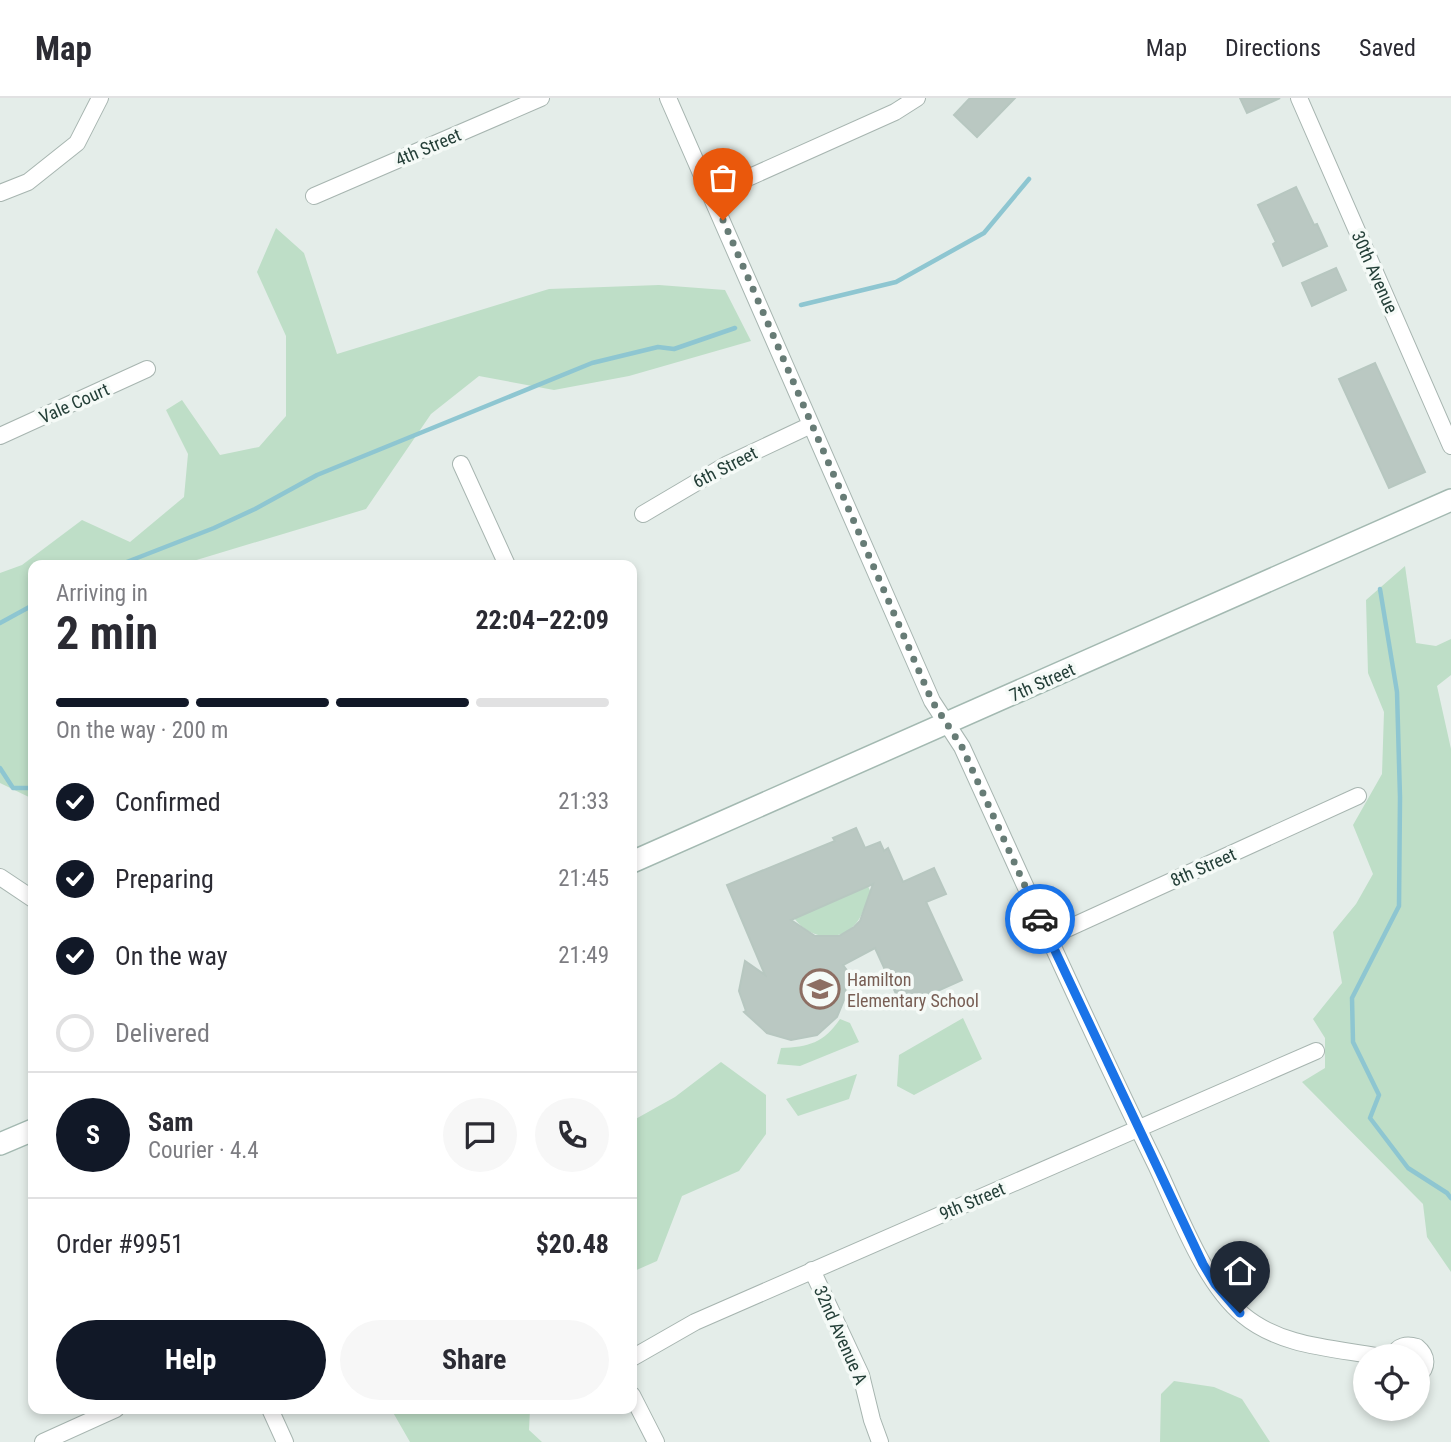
<!DOCTYPE html>
<meta charset="utf-8">
<style>
:root{--surface:#fff;--page:#f7f7f7;--text:#2b2b33;--muted:#7c7c81;--line:#e1e1e2;--accent:#111827}
body{margin:0;font-family:"Roboto Condensed",sans-serif;background:var(--page);color:var(--text);height:100vh;display:flex;flex-direction:column;font-size:26px;white-space:nowrap}
*{box-sizing:border-box;margin:0}
p{font-size:23px;color:var(--muted)}
.icon{flex:none;width:38px;height:38px;fill:none;stroke:currentColor;stroke-width:2;stroke-linecap:round;stroke-linejoin:round}
.map{position:relative;flex:1;overflow:hidden}
.drawer{position:absolute;left:28px;top:462px;width:609px;height:854px;display:flex;flex-direction:column;background:var(--surface);border-radius:14px;box-shadow:0 4px 10px #0003}
.drawer>*{flex:none}
.tools{position:absolute;left:1353px;top:1246px;display:grid;gap:14px}
.tools a{display:grid;place-items:center;width:77px;height:77px;border-radius:50%;background:var(--surface);box-shadow:0 4px 10px #0003;font-size:35px}
.pin{position:absolute;display:grid;place-items:center;width:60px;height:60px;color:#fff;margin:-72px -30px;border-radius:50% 50% 50% 0;rotate:-45deg;box-shadow:0 0 7px #0007}
.pin .icon{rotate:45deg}
.courier{position:absolute;display:grid;place-items:center;width:70px;height:70px;margin:-35px;border:5px solid #1a73e8;border-radius:50%;background:#fff;color:#222;box-shadow:0 2px 9px #0007}
.headline em{font-style:normal;font-weight:700}
.headline div{display:flex;flex-direction:column-reverse}
.headline{display:flex;align-items:center;justify-content:space-between;height:119px;padding:0 28px}
h1{font-size:46px;font-weight:700;line-height:52px}
.bar{display:grid;grid-template-columns:repeat(4,1fr);gap:10px 7px;align-content:center;height:84px;padding:0 28px}
.bar i{height:9px;border-radius:5px;background:var(--line)}
.bar .active{background:var(--accent)}
.bar p{grid-column:span 4}
.line{display:flex;align-items:center;gap:18px;padding:0 28px;border-top:2px solid var(--line)}
.line div{flex:1}
.round{display:grid;place-items:center;flex:none;width:74px;height:74px;border-radius:37px;background:var(--page)}
ol{padding:0 28px;list-style:none}
li{display:flex;align-items:center;gap:21px;height:77px}
li p{margin-inline-start:auto}
li .icon{padding:7px;border-radius:50%;background:var(--accent);color:#fff;stroke-width:4}
li:last-child{color:var(--muted)}
li i{width:38px;height:38px;border:4px solid var(--line);border-radius:50%}
.cta{display:flex;gap:14px;margin-top:auto;padding:14px 28px}
.cta a{flex:1;height:80px;border-radius:42px;background:var(--accent);color:#fff;font-size:28px;font-weight:700;line-height:80px;text-align:center}
.cta a+a{background:var(--page);color:var(--text)}
header{display:flex;align-items:center;gap:42px;box-sizing:border-box;height:98px;padding:0 35px;background:var(--surface);border-bottom:2px solid var(--line)}
header strong{font-size:33px}
nav{display:flex;gap:38px;margin-inline-start:auto;font-size:24px}
.map>svg:first-child{display:block}
.green{fill:#bedec7}
.lines{fill:none;stroke-linecap:round;stroke-linejoin:round}
.stream{stroke:#8ec6d1;stroke-width:4.5}
.building{fill:#bac8c2;stroke:#b7c7c0;stroke-width:2;fill-rule:evenodd}
.street-casing{stroke:#a7b5b0;stroke-width:18}
.secondary-casing{stroke:#a3b9b1;stroke-width:24}
.street{stroke:#fff;stroke-width:16}
.secondary{stroke:#fff;stroke-width:21}
.done{stroke:#677c76;stroke-width:7;stroke-dasharray:0 12.6}
.route{stroke:#1a73e8;stroke-width:9}
.labels{text-anchor:middle;dominant-baseline:central;stroke-width:7;stroke-linejoin:round;paint-order:stroke}
.street-label{font-size:18px;fill:#243f38;stroke:#f5faf7}
.education-label{font-size:18px;fill:#785e54;stroke:#f5faf7;text-anchor:start}
</style>
<header>
<strong>Map</strong>
<nav><a>Map</a><a>Directions</a><a>Saved</a></nav>
</header>
<div class="map">
<svg width="1451" height="1344" viewBox="0 0 1451 1344">
<rect width="100%" height="100%" fill="#e4ede9"/>
<path class="green" d="M 276,130 L 304,155 L 337,256 L 549,191 L 659,187 L 725,192 L 751,243 L 629,278 L 554,292 L 479,278 L 431,316 L 366,411 L 180,467 L 33,467 L 33,701 L 0,685 L 0,475 L 22,467 L 82,422 L 130,444 L 184,399 L 188,356 L 166,312 L 182,302 L 220,357 L 259,349 L 286,318 L 286,238 L 257,174 Z
M 1405,468 L 1416,545 L 1436,548 L 1451,541 L 1451,577 L 1437,588 L 1451,651 L 1451,1174 L 1427,1139 L 1423,1106 L 1302,984 L 1325,970 L 1325,940 L 1313,921 L 1342,885 L 1333,834 L 1356,806 L 1373,776 L 1353,727 L 1382,676 L 1384,614 L 1368,575 L 1366,502 Z
M 868,788 L 881,818 L 863,813 C 851,845 813,846 794,820 Z
M 963,920 L 982,961 L 914,997 L 897,988 L 899,957 Z
M 840,921 L 850,925 L 859,944 L 800,968 L 777,966 L 781,950 C 808,949 824,945 840,921 Z
M 721,964 L 766,997 L 766,1036 L 739,1073 L 682,1098 L 657,1163 L 632,1174 L 632,1023 L 675,999 Z
M 857,976 L 849,1001 L 798,1018 L 786,1001 Z
M 1174,1283 L 1214,1289 L 1242,1301 L 1270,1344 L 1160,1344 L 1161,1296 Z
M 391,1311 L 530,1311 L 529,1332 L 542,1344 L 410,1344 Z"/>
<g class="lines">
<path class="stream" d="M 801,207 L 896,184 L 984,135 L 1029,81
M 119,467 L 214,430 L 255,411 L 317,377 L 592,265 L 658,249 L 674,251 L 735,230
M 1380,491 L 1397,594 L 1400,699 L 1399,808 L 1352,900 L 1353,944 L 1379,997 L 1370,1020 L 1408,1070 L 1447,1095 L 1451,1100
M 0,525 L 33,507
M 0,670 L 13,690 L 33,690"/>
</g>
<path class="building" d="M 970,0 L 1015,0 L 977,39 L 954,17 Z
M 1240,0 L 1280,0 L 1247,15 Z
M 1296,89 L 1314,127 L 1317,126 L 1327,148 L 1283,168 L 1273,146 L 1276,144 L 1258,107 Z
M 1336,170 L 1346,192 L 1312,208 L 1302,185 Z
M 1375,265 L 1425,374 L 1389,390 L 1339,281 Z
M 856,730 L 865,750 L 880,744 L 884,753 L 888,750 L 903,784 L 934,770 L 946,796 L 926,804 L 962,882 L 902,909 L 875,850 L 843,867 L 849,875 L 844,876 L 846,897 L 837,919 L 817,937 L 791,942 L 767,935 L 744,914 L 746,913 L 739,893 L 745,863 L 765,877 L 727,787 L 835,743 L 833,740 ZM 873,786 L 860,823 L 854,829 L 839,838 L 815,838 L 791,822 Z"/>
<g class="lines">
<g class="street-casing">
<path id="street" d="M 668,0 L 932,603 L 962,649 C 1026,789 1088,929 1156,1067 C 1178,1113 1203,1184 1243,1217 C 1280,1248 1331,1250 1377,1258
M 1299,0 L 1451,348
M 0,95 L 28,84 L 77,45 L 100,0
M 712,96 L 895,14 L 917,0
M 314,98 L 541,0
M 0,338 L 147,271
M 461,366 L 507,467
M 643,416 L 726,367 L 811,327
M 0,779 L 33,801
M 1049,839 L 1358,698
M 812,1172 L 861,1277 L 872,1322 L 880,1344
M 1393,1258 C 1398,1247 1407,1246 1417,1249 C 1428,1258 1428,1269 1418,1278
M 632,1260 L 695,1224 L 1316,953
M 632,1297 L 656,1344
M 270,1311 L 285,1344
M 43,1344 L 116,1311"/>
</g>
<g class="secondary-casing">
<path id="secondary" d="M 632,764 L 1451,402
M 0,1046 L 33,1032"/>
</g>
<use href="#street" class="street"/>
<use href="#secondary" class="secondary"/>
</g>
<g class="lines">
<path class="done" d="M 723,122 L 932,603 L 962,649 L 1040,821"/>
<path class="route" d="M 1040,821 L 1203,1166 L 1215,1186 L 1240,1215"/>
</g>
<defs>
<g id="school-ring" transform="scale(2.0125)"><circle r="9.5" fill="#f5faf7" stroke="#8d6e63" stroke-width="1.5"/><path d="M0-5L7-2L0 1L-7-2ZM-4 1L0 2.5L4 1V4Q0 6-4 4Z" fill="#8d6e63"/></g>
</defs>
<g fill-rule="evenodd">
<use href="#school-ring" x="820" y="891"/>
</g>
<g class="labels">
<g class="street-label">
<text transform="translate(428 49) rotate(-23)">4th Street</text>
<text transform="translate(1375 174) rotate(66)">30th Avenue</text>
<text transform="translate(74 305) rotate(-24)">Vale Court</text>
<text transform="translate(725 369) rotate(-27)">6th Street</text>
<text transform="translate(1042 584) rotate(-24)">7th Street</text>
<text transform="translate(1203 769) rotate(-24)">8th Street</text>
<text transform="translate(972 1103) rotate(-23)">9th Street</text>
<text transform="translate(841 1237) rotate(66)">32nd Avenue A</text>
</g>
<g class="education-label">
<text x="847" y="881">Hamilton<tspan x="847" dy="21">Elementary School</tspan></text>
</g>
</g>
</svg>
<div class="tools">
<a><svg class="icon" aria-label="locate" viewBox="0 0 24 24"><circle cx="12" cy="12" r="6"/><path d="M12 2v4M12 18v4M2 12h4M18 12h4"/></svg></a>
</div>
<div class="pin" style="left:723px;top:122px;background:#ea580c"><svg class="icon" aria-label="bag" viewBox="0 0 24 24"><path d="M5 8h14l-1 12H6zM9 8a3 3 0 0 1 6 0"/></svg></div>
<div class="pin" style="left:1240px;top:1215px;background:#1f2937"><svg class="icon" aria-label="home" viewBox="0 0 24 24"><path d="M3 11l9-7 9 7M6 9v11h12V9"/></svg></div>
<div class="courier" style="left:1040px;top:821px"><svg class="icon" aria-label="car" viewBox="0 0 24 24"><path d="M5 17H2v-5l4-1 3-4h7l3 4 3 1v5h-3M9 17h6M6 11h13"/><circle cx="7" cy="17" r="2"/><circle cx="17" cy="17" r="2"/></svg></div>
<section class="drawer">
<div class="headline"><div><h1>2 min</h1><p>Arriving in</p></div><em>22:04–22:09</em></div>
<div class="bar"><i class="active"></i><i class="active"></i><i class="active"></i><i></i><p>On the way · 200 m</p></div>
<ol>
<li><svg class="icon" aria-label="check" viewBox="0 0 24 24"><path d="M5 12l5 5 9-10"/></svg>Confirmed<p>21:33</p></li>
<li><svg class="icon" aria-label="check" viewBox="0 0 24 24"><path d="M5 12l5 5 9-10"/></svg>Preparing<p>21:45</p></li>
<li><svg class="icon" aria-label="check" viewBox="0 0 24 24"><path d="M5 12l5 5 9-10"/></svg>On the way<p>21:49</p></li>
<li><i></i>Delivered</li>
</ol>
<div class="line" style="height:126px"><b class="round" style="background:var(--accent);color:#fff">S</b><div><b>Sam</b><p>Courier · 4.4</p></div><a class="round"><svg class="icon" aria-label="chat" viewBox="0 0 24 24"><path d="M4 5h16v11H9l-5 4z"/></svg></a><a class="round"><svg class="icon" aria-label="phone" viewBox="0 0 24 24"><path d="M5 4h4l2 5-3 2q2 4 5 5l2-3 5 2v4C11 20 4 13 5 4z"/></svg></a></div>
<div class="line" style="height:91px"><div>Order #9951</div><b>$20.48</b></div>
<div class="cta"><a>Help</a><a>Share</a></div>
</section>
</div>
